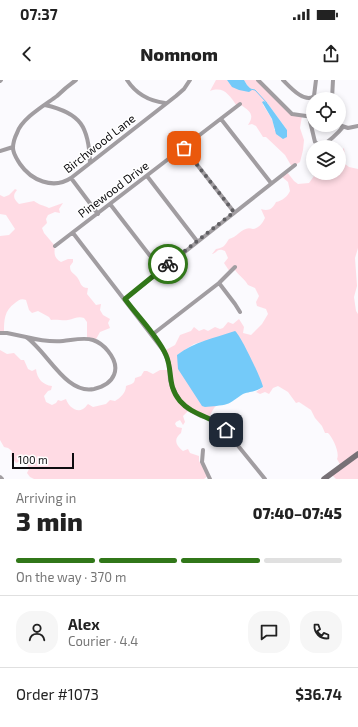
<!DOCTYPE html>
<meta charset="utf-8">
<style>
:root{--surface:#fff;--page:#f6f6f6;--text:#222;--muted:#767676;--line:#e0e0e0;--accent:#317719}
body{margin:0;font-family:"Exo 2",sans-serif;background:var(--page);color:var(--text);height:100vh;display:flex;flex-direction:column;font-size:15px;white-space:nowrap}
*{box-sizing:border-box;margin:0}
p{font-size:13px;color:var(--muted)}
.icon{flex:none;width:22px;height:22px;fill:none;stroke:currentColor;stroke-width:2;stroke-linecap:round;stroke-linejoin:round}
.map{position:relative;height:399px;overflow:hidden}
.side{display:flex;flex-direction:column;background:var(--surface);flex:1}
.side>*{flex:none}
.buttons{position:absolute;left:306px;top:12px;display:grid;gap:8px}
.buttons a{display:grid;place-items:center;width:40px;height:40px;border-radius:50%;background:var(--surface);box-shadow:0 2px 6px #0003;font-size:20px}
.scale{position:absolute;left:12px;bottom:10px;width:62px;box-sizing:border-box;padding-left:4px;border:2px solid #0d0c0f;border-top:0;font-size:11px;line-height:14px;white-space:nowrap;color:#0d0c0f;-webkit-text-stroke:3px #fff;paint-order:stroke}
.pin{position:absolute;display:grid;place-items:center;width:34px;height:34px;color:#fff;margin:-17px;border-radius:8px;box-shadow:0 2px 6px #0006}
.courier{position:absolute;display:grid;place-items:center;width:40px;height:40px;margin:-20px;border:3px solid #317719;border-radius:50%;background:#fff;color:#222;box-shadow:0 1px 5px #0007}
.summary em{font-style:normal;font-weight:800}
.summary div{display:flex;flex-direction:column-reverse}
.summary{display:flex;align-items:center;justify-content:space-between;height:68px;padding:0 16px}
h1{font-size:26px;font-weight:800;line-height:30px}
.bar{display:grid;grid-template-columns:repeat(4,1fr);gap:6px 4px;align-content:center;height:48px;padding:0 16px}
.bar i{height:5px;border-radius:3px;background:var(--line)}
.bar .selected{background:var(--accent)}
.bar p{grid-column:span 4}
.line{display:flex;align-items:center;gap:10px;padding:0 16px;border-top:1px solid var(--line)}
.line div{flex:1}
.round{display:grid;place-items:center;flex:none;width:42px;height:42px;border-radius:16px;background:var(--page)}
.status{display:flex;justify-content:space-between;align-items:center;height:28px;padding:0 20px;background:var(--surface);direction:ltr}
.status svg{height:11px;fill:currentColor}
header{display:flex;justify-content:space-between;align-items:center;height:52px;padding:0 16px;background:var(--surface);font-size:18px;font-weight:800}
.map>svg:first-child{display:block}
.green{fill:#ffdbe4;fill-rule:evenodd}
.water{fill:#74caf9}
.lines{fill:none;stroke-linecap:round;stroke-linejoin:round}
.stream{stroke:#74caf9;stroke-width:1}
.street{stroke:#a19da1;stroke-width:4}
.secondary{stroke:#777176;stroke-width:5.5}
.done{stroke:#605f63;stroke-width:4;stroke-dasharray:0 7.2}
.route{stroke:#317719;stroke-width:5}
.labels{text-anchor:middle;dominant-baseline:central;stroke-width:3;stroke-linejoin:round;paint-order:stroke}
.street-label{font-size:12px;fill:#0d0c0f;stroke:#fff}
</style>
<div class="status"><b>07:37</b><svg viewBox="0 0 49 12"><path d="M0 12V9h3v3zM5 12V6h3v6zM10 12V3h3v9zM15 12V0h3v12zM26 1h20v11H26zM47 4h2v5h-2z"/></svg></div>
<header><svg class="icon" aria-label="back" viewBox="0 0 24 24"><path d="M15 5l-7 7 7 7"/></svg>Nomnom<svg class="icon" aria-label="share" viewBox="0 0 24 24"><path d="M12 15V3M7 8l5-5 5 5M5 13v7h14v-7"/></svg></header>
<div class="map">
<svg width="358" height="399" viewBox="0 0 358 399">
<rect width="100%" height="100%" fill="#fbfafe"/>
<path class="green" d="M 216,0 L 227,0 L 230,2 L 252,10 L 247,5 L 244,0 L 257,0 L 292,34 L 302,36 L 300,48 L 304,60 L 303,70 L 300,82 L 292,87 L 285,75 L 266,57 L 263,57 L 256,46 L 252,44 L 248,45 C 255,35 250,31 241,25 L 237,26 C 229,15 224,6 210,11 ZM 264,21 L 268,24 L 287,50 L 274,50 C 275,41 268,33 263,25 Z
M 344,68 L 345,76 L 341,81 L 349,87 L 358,89 L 358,168 L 355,178 L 357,206 L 354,217 L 356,231 L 358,234 L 358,399 L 336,399 L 331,394 L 341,386 L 337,379 C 340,373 333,358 328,353 L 325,353 L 322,346 L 315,338 L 311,330 L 299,322 L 296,323 L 288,312 L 278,306 L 273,308 L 269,314 L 265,312 L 260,314 L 256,312 L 263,307 L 209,260 L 194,264 L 177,275 L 216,326 L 214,328 L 209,337 L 189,330 L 183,336 L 185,342 L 183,345 L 180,340 L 176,342 L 175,344 L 177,347 L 182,348 L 181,353 C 173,359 176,366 183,371 L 188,369 L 190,373 L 199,376 L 199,381 L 208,396 L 204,399 L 34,399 L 30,397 L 27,393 L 29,389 L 26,382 L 23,380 L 16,383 L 11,376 L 12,371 L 8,368 L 4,367 L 0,360 L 0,270 L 7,274 L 14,273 L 21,280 L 24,280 L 28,289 L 32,291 L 36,289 C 37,299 43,305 52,306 L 51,310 L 48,311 L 44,316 L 46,322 L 52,325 L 56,323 L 58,320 L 61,321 L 66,319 C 68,326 76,333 83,329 C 85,328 86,326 88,324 L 93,327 L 106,324 L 110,320 L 115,321 C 120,318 126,313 126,306 C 131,304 135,304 135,298 L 141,296 L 144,291 L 147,291 L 153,294 L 160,290 L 169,290 L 164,271 L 175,265 L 180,255 L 191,251 L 194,247 L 199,251 L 204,249 L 208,251 L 215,247 L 220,249 L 223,248 L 228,242 L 233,244 L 239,239 L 244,247 L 243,253 L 251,255 L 262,244 L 268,234 L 266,229 L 257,226 L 256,222 L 259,216 L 255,208 L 248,205 C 245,199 239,196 235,190 L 230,192 L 224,183 L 228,178 L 225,171 C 217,167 217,173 212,174 L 216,169 C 224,168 225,165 229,159 C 238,157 243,145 253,149 C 259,148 262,144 265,138 L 261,129 C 269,132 273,128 276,122 C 282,121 288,116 290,111 L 288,102 L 281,96 L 287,92 L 294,101 L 298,104 L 309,103 L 314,96 L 307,83 L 313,84 L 313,93 L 339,93 L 339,72 Z
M 15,109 L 17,110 C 12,116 14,119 19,124 L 34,121 C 39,125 43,125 49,128 L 63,123 L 59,129 L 60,133 L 55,132 L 48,135 L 46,139 L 47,143 L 42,148 L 44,153 L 55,166 C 54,174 54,178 61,182 L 68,179 L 73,179 L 73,182 L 70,186 C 70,193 73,192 77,197 C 81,202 80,208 88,208 L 87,214 L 96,225 L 101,224 L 100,230 L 103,235 L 110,239 L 108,243 L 110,248 L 100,252 L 95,261 L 87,259 L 87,242 L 84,238 C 78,236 74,239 68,240 C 63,241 57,239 51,240 L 49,237 L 38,231 L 32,233 L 29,230 L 26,220 C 21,218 19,220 15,223 C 4,231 4,240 4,253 L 0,253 L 0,156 L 9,155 L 15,149 L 6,135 L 0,134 L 0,115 L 4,117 L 9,115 Z"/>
<path class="water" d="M 227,0 L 244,0 L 247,5 L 252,10 L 249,12 L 239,10 L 232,7 Z
M 264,21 L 268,24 L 287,50 L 287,57 L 283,59 L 276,54 L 272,39 L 262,22 Z
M 235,251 C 240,254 262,300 263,307 C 253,313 251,311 243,314 C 238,317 231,323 227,324 C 221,326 212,326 205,327 L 202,326 L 178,289 L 177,275 C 194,262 214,258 235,251 Z"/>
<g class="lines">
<path class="stream" d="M 250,9 L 255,10 L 267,23"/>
<path class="street" d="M 76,0 C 69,5 63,10 57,16 C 45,25 22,38 17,53 C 15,57 13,63 13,68 C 13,74 17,79 20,84 C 31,100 53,110 71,98 L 176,16 L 184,9 L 190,0
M 127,0 C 136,14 149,21 165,23
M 258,0 L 292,34 L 313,37
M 283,0 C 290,7 305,24 314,16 L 316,0
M 0,1 L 1,0
M 332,19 L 333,0
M 45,25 C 81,33 89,47 90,83
M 309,37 L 315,62 C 317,63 318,65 321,65 C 327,64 339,52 343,47
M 221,39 L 271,103
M 339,45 L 348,48 L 358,46
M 184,68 L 234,132
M 0,71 L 13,67
M 147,96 L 197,161
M 71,98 L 98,134
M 110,124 L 161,190
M 73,153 L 163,270 L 169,283 L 170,300 L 172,307 L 180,321 L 188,329 L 201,336 L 209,338 L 222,346 L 265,399
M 55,166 L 240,24
M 219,203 L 235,224 L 240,232
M 125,219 L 295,85
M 0,253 L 7,253 L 26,257
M 153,254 L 219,203 L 235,187
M 26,257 C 38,260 51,262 63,261 C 73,260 84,257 93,260 C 99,262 104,266 108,271 C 122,288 115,304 94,309 C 66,315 47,271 26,257 Z
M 203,370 L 202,382 L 210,399
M 0,397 L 2,399"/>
<path class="secondary" d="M 324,399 L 358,374"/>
</g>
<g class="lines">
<path class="done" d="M 168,184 L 234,132 L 184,68"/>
<path class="route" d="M 168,184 L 125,219 C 138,237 157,255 166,275 C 173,291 167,306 180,321 C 193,336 213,336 226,350"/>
</g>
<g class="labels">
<g class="street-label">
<text transform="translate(99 63) rotate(-38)">Birchwood Lane</text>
<text transform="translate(113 109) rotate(-37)">Pinewood Drive</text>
</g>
</g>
</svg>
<div class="buttons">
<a><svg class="icon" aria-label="locate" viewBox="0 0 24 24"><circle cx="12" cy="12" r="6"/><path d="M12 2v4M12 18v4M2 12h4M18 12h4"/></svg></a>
<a><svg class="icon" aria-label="layers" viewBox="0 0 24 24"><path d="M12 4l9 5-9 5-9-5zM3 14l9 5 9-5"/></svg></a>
</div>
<div class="scale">100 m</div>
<div class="pin" style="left:184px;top:68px;background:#ea580c"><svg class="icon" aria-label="bag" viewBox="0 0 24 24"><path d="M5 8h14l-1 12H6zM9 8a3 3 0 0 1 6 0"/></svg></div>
<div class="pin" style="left:226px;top:350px;background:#1f2937"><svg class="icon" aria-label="home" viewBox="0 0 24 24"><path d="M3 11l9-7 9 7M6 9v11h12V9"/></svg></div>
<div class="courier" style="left:168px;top:184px"><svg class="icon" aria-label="bike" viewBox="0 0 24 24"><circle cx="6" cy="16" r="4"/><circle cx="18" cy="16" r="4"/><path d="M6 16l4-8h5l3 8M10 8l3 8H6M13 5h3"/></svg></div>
</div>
<section class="side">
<div class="summary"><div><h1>3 min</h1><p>Arriving in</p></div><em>07:40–07:45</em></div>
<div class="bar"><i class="selected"></i><i class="selected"></i><i class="selected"></i><i></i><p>On the way · 370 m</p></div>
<div class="line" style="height:72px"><a class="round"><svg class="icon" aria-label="person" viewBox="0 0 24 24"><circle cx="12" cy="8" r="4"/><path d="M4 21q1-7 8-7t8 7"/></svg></a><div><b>Alex</b><p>Courier · 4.4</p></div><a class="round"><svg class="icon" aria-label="chat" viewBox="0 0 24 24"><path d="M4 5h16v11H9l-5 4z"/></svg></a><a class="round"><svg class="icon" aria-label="phone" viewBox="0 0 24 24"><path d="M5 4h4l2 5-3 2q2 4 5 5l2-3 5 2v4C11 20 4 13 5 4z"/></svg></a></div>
<div class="line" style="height:52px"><div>Order #1073</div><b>$36.74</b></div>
</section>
